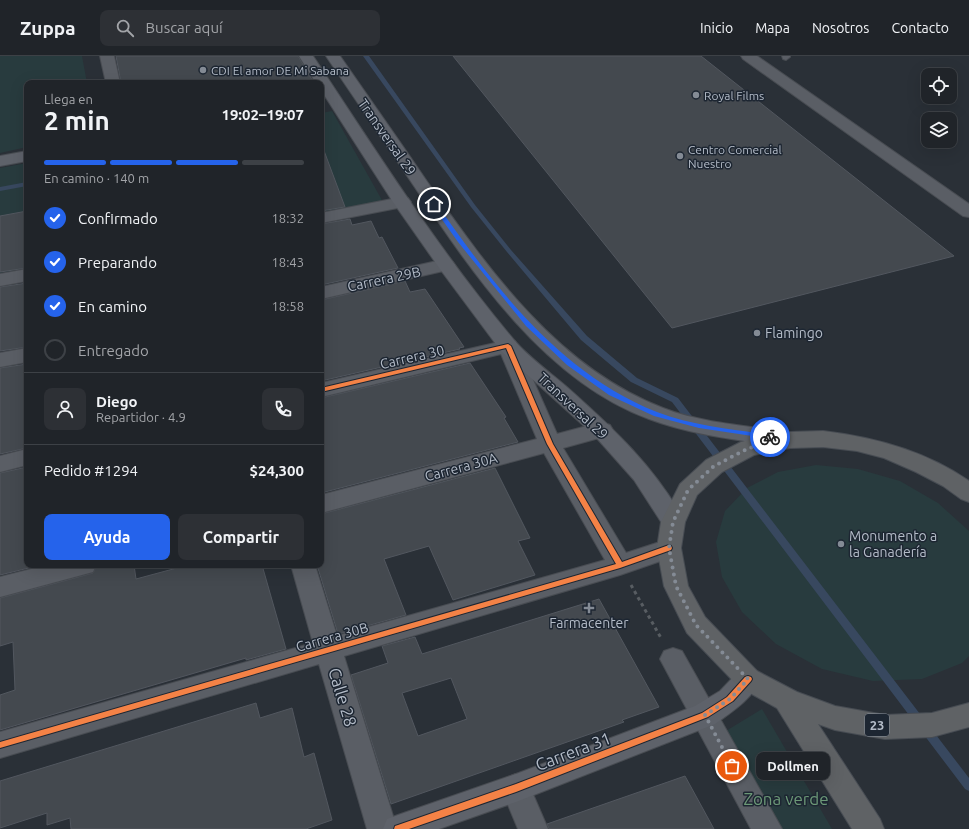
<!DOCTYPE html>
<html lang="es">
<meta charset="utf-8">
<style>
:root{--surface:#202429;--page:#2d3035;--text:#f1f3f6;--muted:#a2a4a8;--line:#3d4146;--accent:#2563eb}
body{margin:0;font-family:Ubuntu,sans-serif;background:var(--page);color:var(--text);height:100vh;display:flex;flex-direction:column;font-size:15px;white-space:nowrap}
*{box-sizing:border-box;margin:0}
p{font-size:13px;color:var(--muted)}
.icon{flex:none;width:22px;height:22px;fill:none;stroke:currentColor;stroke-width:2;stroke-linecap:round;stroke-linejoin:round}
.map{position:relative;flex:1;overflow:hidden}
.sheet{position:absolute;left:24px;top:24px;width:300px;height:488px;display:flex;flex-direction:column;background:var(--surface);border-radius:8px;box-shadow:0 4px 16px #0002,0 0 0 1px var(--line)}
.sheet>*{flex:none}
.controls{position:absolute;left:921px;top:12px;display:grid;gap:8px}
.controls a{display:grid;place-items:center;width:36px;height:36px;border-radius:8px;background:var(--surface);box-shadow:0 4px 16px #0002,0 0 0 1px var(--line);font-size:20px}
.pin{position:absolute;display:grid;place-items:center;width:34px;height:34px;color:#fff;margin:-17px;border:2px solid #fff;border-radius:50%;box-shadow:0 1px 4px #0007}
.courier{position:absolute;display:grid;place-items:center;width:40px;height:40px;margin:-20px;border:3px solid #2563eb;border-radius:50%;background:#fff;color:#222;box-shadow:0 1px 5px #0007}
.bubble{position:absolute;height:28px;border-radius:8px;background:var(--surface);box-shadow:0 4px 16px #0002,0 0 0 1px var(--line);font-size:13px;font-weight:600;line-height:28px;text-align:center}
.headline em{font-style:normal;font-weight:600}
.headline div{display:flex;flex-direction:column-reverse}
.headline{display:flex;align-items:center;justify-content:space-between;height:68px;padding:0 20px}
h1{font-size:26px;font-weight:600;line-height:30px}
.bar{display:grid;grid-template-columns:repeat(4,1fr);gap:6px 4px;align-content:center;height:48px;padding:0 20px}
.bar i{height:5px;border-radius:3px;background:var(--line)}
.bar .on{background:var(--accent)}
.bar p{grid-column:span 4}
.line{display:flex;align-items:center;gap:10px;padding:0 20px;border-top:1px solid var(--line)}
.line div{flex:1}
.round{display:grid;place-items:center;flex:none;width:42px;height:42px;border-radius:8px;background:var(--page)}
ol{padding:0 20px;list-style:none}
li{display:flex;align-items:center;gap:12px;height:44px}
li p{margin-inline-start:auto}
li .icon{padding:4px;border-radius:50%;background:var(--accent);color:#fff;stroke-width:4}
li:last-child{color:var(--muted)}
li i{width:22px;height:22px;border:2px solid var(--line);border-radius:50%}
.cta{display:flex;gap:8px;margin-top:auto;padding:8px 20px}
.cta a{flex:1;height:46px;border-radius:8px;background:var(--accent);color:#fff;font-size:16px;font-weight:600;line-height:46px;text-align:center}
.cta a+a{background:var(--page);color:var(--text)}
header{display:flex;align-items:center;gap:24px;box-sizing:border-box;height:56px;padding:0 20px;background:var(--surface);border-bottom:1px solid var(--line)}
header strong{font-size:19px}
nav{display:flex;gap:22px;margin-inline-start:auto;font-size:14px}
.search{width:280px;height:36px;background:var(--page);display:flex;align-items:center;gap:10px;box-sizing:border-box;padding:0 14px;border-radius:8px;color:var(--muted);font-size:15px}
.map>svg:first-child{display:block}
.green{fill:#283b3e}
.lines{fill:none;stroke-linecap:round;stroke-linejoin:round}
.stream{fill:#38485f;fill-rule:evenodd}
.building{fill:#44494f;stroke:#52575f;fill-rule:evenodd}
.lane-casing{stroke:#484c52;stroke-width:2}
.street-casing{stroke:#484c52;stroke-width:2}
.secondary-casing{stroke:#484c52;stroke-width:2}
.highway-casing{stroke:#474c53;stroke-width:2}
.path{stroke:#585d62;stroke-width:3;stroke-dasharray:3.5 3.5;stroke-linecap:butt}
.lane{fill:#5a5e65;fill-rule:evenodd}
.street{fill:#5a5e65;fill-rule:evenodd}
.secondary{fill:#5e626a;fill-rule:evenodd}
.highway{fill:#5f6265;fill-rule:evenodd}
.cycleway-casing{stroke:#1d2632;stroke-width:2}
.cycleway{fill:#f48246;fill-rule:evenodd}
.route{fill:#2563eb}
.done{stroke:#848b95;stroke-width:4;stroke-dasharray:0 7.2}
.poi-dot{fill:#848b95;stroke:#1d2632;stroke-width:1.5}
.labels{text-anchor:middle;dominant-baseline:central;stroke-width:3;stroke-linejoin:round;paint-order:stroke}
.far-poi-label{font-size:12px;fill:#b4bcc8;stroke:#1d2632;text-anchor:start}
.shield{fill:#1d2632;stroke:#878f9b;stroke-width:1}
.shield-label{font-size:13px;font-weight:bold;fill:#b4bcc8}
.street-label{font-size:14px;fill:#b4bcc8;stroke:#1d2632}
.poi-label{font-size:14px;fill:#b4bcc8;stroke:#1d2632;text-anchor:start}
.near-street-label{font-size:17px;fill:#b4bcc8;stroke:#1d2632}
.near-park-label{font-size:17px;fill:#6c9877;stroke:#1d2632}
</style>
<header>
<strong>Zuppa</strong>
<div class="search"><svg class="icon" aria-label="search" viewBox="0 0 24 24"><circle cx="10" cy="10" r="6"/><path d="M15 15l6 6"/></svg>Buscar aquí</div>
<nav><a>Inicio</a><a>Mapa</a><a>Nosotros</a><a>Contacto</a></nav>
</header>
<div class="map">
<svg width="969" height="773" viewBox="0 0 969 773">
<rect width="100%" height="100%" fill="#2a3037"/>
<path class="green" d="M 0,0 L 82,0 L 87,27 L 27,27 L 27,91 L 0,97 Z
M 332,55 L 383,146 L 321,159 L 321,57 Z
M 27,107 L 27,212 L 0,217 L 0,112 Z
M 816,409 L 858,413 L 900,425 L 938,447 L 969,475 L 969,600 L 962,607 L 922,623 L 873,625 L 822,613 L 776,588 L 742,556 L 722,521 L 716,486 L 725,455 L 747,432 L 778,416 Z
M 762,653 L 832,773 L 775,773 L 721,678 Z"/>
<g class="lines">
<path class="stream" d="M 363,0 L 369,0 L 475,149 L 511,194 L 587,280 L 637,322 L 678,342 L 969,722 L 969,735 L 965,733 L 672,346 L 631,326 L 581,284 L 507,196 L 471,151 Z
M 27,126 L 27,130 L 0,135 L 0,131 Z"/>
</g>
<path class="building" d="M 116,0 L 298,0 L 314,27 L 121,27 Z
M 453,0 L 701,0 L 954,200 L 672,272 Z
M 323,92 L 345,151 L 321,155 L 321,93 Z
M 27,155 L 27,212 L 0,216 L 0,160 Z
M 350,163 L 352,169 L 371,165 L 379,182 L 382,181 L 398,212 L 321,229 L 321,168 Z
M 405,225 L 410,236 L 425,233 L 464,291 L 459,292 L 460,293 L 321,325 L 321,244 Z
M 27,227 L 27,291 L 0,295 L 0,231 Z
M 470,307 L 506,361 L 504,362 L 518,386 L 321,437 L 321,342 Z
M 27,308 L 27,392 L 0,398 L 0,312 Z
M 27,411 L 27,509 L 41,509 L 0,519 L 0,417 Z
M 495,412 L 530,482 L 518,485 L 535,519 L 453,544 L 429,490 L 384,503 L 406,559 L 338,578 L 317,509 L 321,509 L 321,458 Z
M 97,509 L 134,509 L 136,523 L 188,509 L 262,509 L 286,593 L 246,604 L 246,602 L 0,674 L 0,639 L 15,634 L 13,586 L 0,590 L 0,542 L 93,517 Z
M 599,543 L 659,651 L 622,664 L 624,666 L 391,748 L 351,619 L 388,607 L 382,590 L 415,581 L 422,598 ZM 451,622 L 467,663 L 418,680 L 402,637 Z
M 256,647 L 260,662 L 292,652 L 304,701 L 314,697 L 332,764 L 306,773 L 71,773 L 70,762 L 47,769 L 47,757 L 0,772 L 0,725 Z
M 685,720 L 714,773 L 549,773 L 547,768 Z"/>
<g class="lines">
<g class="lane-casing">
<path id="lane" d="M 782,0 L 790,0 L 790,1 L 786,4 L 783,3 Z"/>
</g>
<g class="street-casing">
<path id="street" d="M 100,0 L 114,0 L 120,27 L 106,27 Z
M 741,0 L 757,0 L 969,148 L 969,161 L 963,160 L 743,3 Z
M 402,141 L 408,142 L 411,146 L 408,150 L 321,167 L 321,157 Z
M 446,203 L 452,205 L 455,209 L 452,213 L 321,243 L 321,231 Z
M 27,213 L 27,225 L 0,230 L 0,218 Z
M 508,284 L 515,285 L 518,290 L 557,378 L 602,366 L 610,369 L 613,374 L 610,379 L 563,392 L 626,497 L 669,483 L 678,485 L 681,492 L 678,499 L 620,519 L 344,600 L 397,773 L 367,773 L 319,608 L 0,702 L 0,676 L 313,587 L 291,509 L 315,509 L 337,580 L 605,504 L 544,397 L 321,457 L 321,439 L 537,383 L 501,298 L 321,341 L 321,327 Z
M 27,292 L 27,306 L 0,311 L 0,297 Z
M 27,393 L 27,409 L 0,416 L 0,400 Z
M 47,509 L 96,509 L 93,516 L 0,541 L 0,521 Z
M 673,592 L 682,595 L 782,773 L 751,773 L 660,603 L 664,595 Z
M 516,718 L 526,722 L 548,773 L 518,773 L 501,732 L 506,722 Z"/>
</g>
<g class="secondary-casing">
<path id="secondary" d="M 299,0 L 313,0 C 377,96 439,195 514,284 C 527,300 552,318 568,332 C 614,373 655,411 685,466 L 681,472 L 673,475 L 665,472 L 634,424 L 594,379 L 501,295 L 440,213 L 393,146 L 321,34 L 321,27 L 316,27 Z
M 326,0 L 340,0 C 369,42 399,84 428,127 C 490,215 558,312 663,352 C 701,367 749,370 790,376 L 798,379 L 801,384 L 798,389 L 790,392 C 743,384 694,380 649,363 C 545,325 473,218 414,130 C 385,87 355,43 326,0 Z
M 27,95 L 27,105 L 0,110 L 0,100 Z
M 748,611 L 757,615 L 761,623 C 751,644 733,655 715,668 L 516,746 L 439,773 L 383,773 L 387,763 L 398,759 L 516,718 L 695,650 L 720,635 L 739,615 Z"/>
</g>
<g class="highway-casing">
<path id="highway" d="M 823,375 C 874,381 926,395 969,425 L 969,446 L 961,443 L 943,430 L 916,416 L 884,402 L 857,395 L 823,391 L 790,392 L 754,399 L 722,416 L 697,439 L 685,466 L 681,492 L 688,530 L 705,561 L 757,615 L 797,636 L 835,650 L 885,659 L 932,657 L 969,647 L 969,671 L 932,681 L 885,683 L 835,674 L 818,668 L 880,763 L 884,773 L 852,773 L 777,652 L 739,631 L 687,577 L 664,530 L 657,492 L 661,466 L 680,428 L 706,404 L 741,386 L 749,384 L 790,376 Z"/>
</g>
<path class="path" d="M 631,529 L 661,582"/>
<use href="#lane" class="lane"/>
<use href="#street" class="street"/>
<use href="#secondary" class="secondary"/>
<use href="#highway" class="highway"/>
<g class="cycleway-casing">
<path id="cycleway" d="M 508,288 L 511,290 L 553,388 L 622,506 L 669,489 L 671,490 L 672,492 L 671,494 L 620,512 L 0,692 L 0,686 L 616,508 L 547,388 L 506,292 L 321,336 L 321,332 Z
M 748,620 L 751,621 L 752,623 L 751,625 L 733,645 L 708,661 L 516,736 L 409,773 L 394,773 L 395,770 L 398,769 L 516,728 L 702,657 L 727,641 L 745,621 Z"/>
</g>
<use href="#cycleway" class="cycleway"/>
</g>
<path class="route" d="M 432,147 L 436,147 C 494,230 559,317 657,356 C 692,370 733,373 770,379 L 773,381 L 772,383 L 699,372 L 654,360 L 609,339 L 567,309 L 526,270 L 458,186 L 431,148 Z"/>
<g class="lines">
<path class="done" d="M 732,710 L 705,659 L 730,643 L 748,623 L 696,569 L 676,530 L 669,492 L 673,466 L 688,434 L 714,410 L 749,392 L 790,384 L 770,381"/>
</g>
<g class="poi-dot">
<circle cx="203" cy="14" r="4"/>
<circle cx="696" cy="39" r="4"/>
<circle cx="680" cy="100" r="4"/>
<circle cx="757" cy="277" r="4"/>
<circle cx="841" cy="488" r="4"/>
<path d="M587 546h4v4h4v4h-4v4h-4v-4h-4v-4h4z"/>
</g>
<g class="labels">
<g class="far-poi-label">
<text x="211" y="14">CDI El amor DE Mi Sabana</text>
<text x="704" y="39">Royal Films</text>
<text x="688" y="93">Centro Comercial<tspan x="688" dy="14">Nuestro</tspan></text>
</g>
<rect class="shield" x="865" y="658" width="24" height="22" rx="3"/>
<g class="shield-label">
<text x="877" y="669">23</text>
</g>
<g class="street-label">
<text transform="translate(387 81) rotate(55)">Transversal 29</text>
<text transform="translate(384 223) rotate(-12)">Carrera 29B</text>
<text transform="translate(412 301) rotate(-13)">Carrera 30</text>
<text transform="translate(573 350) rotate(43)">Transversal 29</text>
<text transform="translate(461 411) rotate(-15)">Carrera 30A</text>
<text transform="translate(332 581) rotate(-16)">Carrera 30B</text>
</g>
<g class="poi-label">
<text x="765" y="277">Flamingo</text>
<text x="849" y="480">Monumento a<tspan x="849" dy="16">la Ganadería</tspan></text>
<text x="589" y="567" text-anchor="middle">Farmacenter</text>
</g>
<g class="near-street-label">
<text transform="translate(343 641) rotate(73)">Calle 28</text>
<text transform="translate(573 695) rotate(-21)">Carrera 31</text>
</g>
<g class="near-park-label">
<text x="786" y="742">Zona verde</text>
</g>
</g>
</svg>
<div class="controls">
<a><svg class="icon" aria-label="locate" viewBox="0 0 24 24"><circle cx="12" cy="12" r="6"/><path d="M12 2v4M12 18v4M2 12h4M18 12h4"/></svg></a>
<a><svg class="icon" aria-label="layers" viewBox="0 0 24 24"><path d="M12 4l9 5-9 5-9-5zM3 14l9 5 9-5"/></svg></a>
</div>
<div class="pin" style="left:732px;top:710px;background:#ea580c"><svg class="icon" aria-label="bag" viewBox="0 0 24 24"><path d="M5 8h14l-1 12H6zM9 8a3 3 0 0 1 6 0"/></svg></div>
<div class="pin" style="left:434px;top:148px;background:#1f2937"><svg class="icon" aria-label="home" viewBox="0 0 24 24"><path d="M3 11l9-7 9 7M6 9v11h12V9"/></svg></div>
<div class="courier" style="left:770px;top:381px"><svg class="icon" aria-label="bike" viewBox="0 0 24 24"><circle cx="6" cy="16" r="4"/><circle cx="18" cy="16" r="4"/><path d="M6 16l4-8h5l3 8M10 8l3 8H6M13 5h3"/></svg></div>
<div class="bubble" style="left:756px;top:696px;width:74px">Dollmen</div>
<section class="sheet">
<div class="headline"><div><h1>2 min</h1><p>Llega en</p></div><em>19:02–19:07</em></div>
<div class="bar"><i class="on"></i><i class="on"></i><i class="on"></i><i></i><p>En camino · 140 m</p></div>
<ol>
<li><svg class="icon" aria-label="check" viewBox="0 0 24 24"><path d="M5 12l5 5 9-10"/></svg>Confirmado<p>18:32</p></li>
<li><svg class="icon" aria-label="check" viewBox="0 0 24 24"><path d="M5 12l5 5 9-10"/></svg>Preparando<p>18:43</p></li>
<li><svg class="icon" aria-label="check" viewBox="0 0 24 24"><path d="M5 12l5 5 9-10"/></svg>En camino<p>18:58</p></li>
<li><i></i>Entregado</li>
</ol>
<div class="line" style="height:72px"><a class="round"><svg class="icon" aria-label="person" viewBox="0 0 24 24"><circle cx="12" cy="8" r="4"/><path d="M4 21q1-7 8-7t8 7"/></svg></a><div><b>Diego</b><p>Repartidor · 4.9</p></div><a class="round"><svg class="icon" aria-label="phone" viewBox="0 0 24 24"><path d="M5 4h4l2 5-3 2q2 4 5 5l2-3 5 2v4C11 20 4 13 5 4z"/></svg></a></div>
<div class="line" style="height:52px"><div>Pedido #1294</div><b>$24,300</b></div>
<div class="cta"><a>Ayuda</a><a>Compartir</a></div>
</section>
</div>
